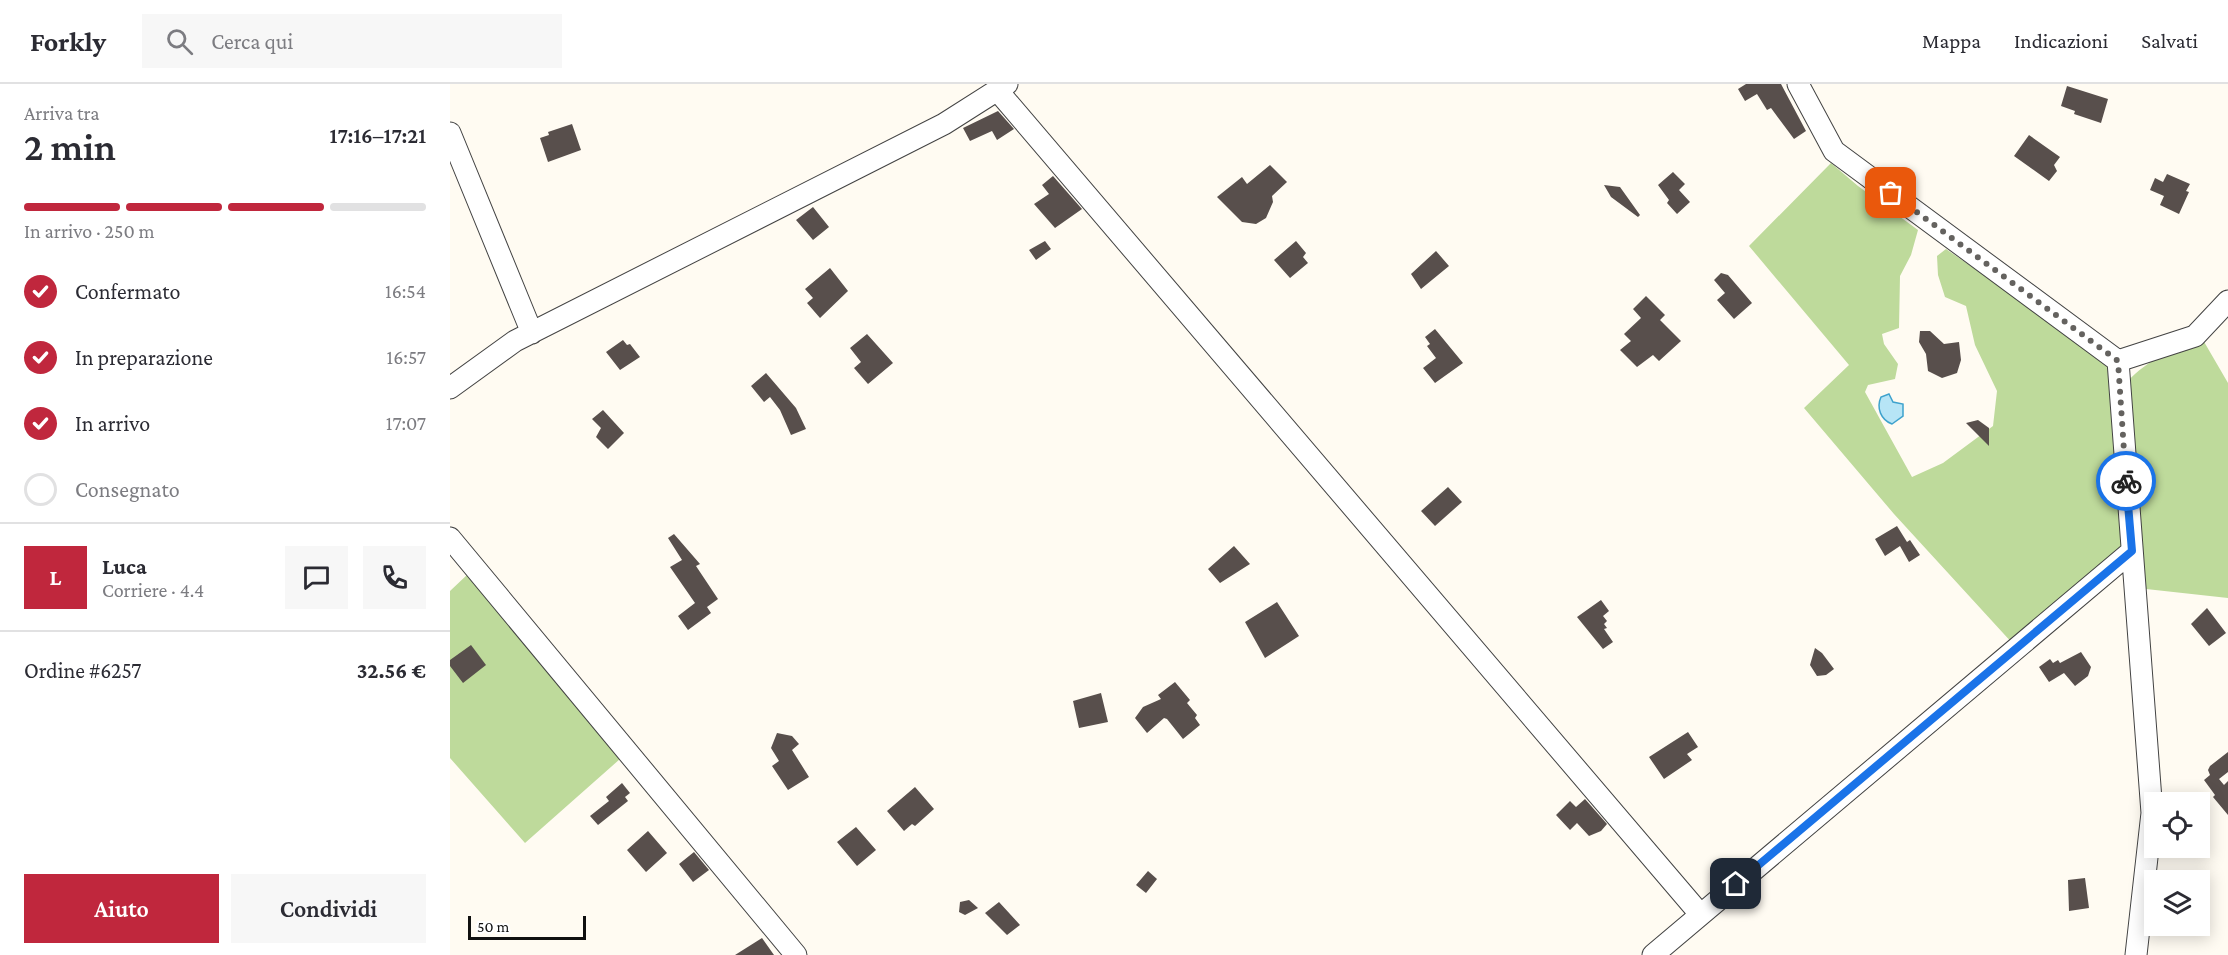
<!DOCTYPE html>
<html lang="it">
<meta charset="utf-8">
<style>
:root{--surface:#fff;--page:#f7f7f7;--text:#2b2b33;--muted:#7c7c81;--line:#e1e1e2;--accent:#c0273d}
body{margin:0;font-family:"Crimson Pro",serif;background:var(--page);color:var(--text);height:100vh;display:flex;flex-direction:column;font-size:22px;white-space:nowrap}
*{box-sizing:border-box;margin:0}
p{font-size:20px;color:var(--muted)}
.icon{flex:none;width:33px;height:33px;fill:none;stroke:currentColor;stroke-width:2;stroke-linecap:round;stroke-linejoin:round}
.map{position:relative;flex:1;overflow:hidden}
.drawer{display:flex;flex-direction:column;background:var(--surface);width:450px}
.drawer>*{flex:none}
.fabs{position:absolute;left:1694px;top:708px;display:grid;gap:12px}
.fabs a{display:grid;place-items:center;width:66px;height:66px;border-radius:0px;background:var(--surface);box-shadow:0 3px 15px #0003;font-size:30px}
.scale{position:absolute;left:18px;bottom:15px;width:118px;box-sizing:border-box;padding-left:6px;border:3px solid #101010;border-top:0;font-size:16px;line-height:21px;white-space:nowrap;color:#101010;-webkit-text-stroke:4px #fff;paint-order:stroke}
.pin{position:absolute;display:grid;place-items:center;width:51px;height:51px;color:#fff;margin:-26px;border-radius:12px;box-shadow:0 3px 9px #0006}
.courier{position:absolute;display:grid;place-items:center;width:60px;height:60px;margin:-30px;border:4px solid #1a73e8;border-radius:50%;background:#fff;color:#222;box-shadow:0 2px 8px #0007}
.overview em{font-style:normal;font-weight:600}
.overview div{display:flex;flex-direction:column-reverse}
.overview{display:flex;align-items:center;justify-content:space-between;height:102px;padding:0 24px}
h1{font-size:39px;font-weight:600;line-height:45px}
.bar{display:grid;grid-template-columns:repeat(4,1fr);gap:9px 6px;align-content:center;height:72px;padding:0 24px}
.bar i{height:8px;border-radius:4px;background:var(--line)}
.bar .current{background:var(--accent)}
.bar p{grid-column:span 4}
.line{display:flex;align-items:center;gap:15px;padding:0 24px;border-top:2px solid var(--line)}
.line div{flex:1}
.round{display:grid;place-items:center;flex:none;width:63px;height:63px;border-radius:0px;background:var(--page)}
ol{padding:0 24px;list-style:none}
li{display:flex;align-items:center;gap:18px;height:66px}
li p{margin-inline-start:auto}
li .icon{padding:6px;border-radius:50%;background:var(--accent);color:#fff;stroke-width:4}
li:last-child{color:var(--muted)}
li i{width:33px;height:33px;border:3px solid var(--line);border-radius:50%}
.primary-button{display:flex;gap:12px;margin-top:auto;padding:12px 24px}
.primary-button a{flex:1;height:69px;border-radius:0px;background:var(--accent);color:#fff;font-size:24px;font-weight:600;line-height:69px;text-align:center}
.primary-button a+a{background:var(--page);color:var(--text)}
header{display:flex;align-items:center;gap:36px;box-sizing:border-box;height:84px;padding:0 30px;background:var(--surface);border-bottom:2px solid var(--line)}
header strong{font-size:28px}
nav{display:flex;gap:33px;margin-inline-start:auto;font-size:21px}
.search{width:420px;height:54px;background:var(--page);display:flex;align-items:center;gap:15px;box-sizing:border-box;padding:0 21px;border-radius:0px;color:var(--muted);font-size:22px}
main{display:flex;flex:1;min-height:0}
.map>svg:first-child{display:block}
.forest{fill:#beda9b}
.water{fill:#b7e5f6;stroke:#3ea2cd;stroke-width:1.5}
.building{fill:#584f4c}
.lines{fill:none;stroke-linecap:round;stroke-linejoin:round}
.minor-casing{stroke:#434343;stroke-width:23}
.minor{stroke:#fff;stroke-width:21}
.done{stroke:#64625f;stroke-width:6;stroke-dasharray:0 10.8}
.route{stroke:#1a73e8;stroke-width:8}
</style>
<header>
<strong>Forkly</strong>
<div class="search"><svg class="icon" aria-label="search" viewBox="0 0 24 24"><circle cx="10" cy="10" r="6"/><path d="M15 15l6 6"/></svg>Cerca qui</div>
<nav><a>Mappa</a><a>Indicazioni</a><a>Salvati</a></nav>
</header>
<main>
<section class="drawer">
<div class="overview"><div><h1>2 min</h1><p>Arriva tra</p></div><em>17:16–17:21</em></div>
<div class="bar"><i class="current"></i><i class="current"></i><i class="current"></i><i></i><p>In arrivo · 250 m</p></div>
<ol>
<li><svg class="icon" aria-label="check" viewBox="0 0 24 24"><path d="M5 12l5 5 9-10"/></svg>Confermato<p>16:54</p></li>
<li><svg class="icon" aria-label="check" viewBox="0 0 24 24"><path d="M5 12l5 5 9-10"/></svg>In preparazione<p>16:57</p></li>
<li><svg class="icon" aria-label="check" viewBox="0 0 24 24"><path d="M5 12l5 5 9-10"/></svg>In arrivo<p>17:07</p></li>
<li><i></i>Consegnato</li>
</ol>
<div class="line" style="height:108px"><b class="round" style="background:var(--accent);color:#fff">L</b><div><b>Luca</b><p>Corriere · 4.4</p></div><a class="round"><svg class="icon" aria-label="chat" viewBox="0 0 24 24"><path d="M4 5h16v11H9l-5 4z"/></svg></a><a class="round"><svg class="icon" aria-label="phone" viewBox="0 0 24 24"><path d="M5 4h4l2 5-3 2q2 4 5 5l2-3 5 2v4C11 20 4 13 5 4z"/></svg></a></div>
<div class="line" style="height:78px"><div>Ordine #6257</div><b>32.56 €</b></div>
<div class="primary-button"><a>Aiuto</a><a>Condividi</a></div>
</section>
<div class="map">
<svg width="1778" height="871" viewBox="0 0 1778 871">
<rect width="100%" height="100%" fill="#fffbf2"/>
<path class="forest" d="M 1381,79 L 1408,102 L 1468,146 L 1461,171 L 1450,192 L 1449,244 L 1432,250 L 1434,260 L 1448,280 L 1445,295 L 1418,301 L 1415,308 L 1462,393 L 1493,379 L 1543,342 L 1547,307 L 1525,261 L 1516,222 L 1495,213 L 1488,191 L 1487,172 L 1496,165 L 1621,251 L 1657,280 L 1661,287 L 1675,464 L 1564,561 L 1444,430 L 1354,324 L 1399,281 L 1299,162 Z
M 1753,256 L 1778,299 L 1778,514 L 1687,504 L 1678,297 C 1695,278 1728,260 1753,256 Z
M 18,490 L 170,675 L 75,759 L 0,674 L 0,507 Z"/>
<path class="water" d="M 1439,310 L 1443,318 L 1453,320 L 1453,332 L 1442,340 C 1431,336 1426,324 1431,313 Z"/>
<path class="building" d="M 1296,0 L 1331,0 L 1356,47 L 1344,55 L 1321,24 L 1317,26 L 1307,10 L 1295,17 L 1288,5 Z
M 1617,2 L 1658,15 L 1651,39 L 1624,30 L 1625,27 L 1611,22 Z
M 548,27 L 564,45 L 547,56 L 542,47 L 520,57 L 513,44 Z
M 122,40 L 131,66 L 98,78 L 90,54 L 99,51 L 98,48 Z
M 1579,51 L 1610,73 L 1604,81 L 1607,87 L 1599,97 L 1564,72 Z
M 820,81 L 837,98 L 822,112 L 823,118 L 816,134 L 806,140 L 792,138 L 767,113 L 792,93 L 797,100 Z
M 1223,88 L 1235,100 L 1229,106 L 1240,118 L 1227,130 L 1217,119 L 1219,116 L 1208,101 Z
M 1717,90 L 1740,100 L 1736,107 L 1739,108 L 1729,130 L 1710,121 L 1714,112 L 1700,106 L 1705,94 L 1713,98 Z
M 603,92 L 632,125 L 605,144 L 584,120 L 599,110 L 592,101 Z
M 1154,101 L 1170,103 L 1190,131 L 1188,133 L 1161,113 Z
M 363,123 L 379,143 L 363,156 L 346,136 Z
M 595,157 L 601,165 L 586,176 L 579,166 Z
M 846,157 L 856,169 L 853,173 L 858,179 L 840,194 L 824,176 Z
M 986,167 L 999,182 L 971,205 L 961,190 Z
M 380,184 L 398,207 L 370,234 L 357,219 L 363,214 L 355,205 Z
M 1271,189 L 1278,191 L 1302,219 L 1284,235 L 1267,216 L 1275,209 L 1264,196 Z
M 1196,212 L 1215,231 L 1210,236 L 1231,257 L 1209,277 L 1203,271 L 1187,283 L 1170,266 L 1181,257 L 1174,250 L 1191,234 L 1183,225 Z
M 985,245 L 1013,279 L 985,299 L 973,284 L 986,274 L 977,262 L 980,260 L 975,253 Z
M 1470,247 L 1480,247 L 1494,260 L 1509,258 L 1511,276 L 1507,289 L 1492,294 L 1478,287 L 1476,270 L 1469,258 Z
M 417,250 L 443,279 L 418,300 L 404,284 L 411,278 L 400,264 Z
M 173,256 L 177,261 L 180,260 L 190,273 L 170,286 L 156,268 Z
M 316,289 L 346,324 L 356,345 L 341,351 L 330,326 L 320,313 L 314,318 L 301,302 Z
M 153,326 L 174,349 L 158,365 L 146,353 L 151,344 L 142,335 Z
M 1528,336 L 1539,344 L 1539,362 L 1516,339 Z
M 998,403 L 1012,418 L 985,442 L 971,427 Z
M 1447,442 L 1457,458 L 1460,456 L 1470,471 L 1459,478 L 1450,462 L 1435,472 L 1425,455 Z
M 224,450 L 250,480 L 246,482 L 268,515 L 257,523 L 261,529 L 238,546 L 228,532 L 245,519 L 220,483 L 232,476 L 218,454 Z
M 784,462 L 800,480 L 770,499 L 758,485 Z
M 1151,516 L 1159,527 L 1153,532 L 1157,537 L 1154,540 L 1157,544 L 1154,545 L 1163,558 L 1153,565 L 1127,533 Z
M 827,518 L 849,552 L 815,574 L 795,538 Z
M 1757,524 L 1776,549 L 1759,562 L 1741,540 Z
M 21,561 L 36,581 L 13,599 L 0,582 L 0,576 Z
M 1365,564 L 1372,569 L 1384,585 L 1376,591 L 1367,592 L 1360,581 Z
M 1631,568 L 1641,583 L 1638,592 L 1625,602 L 1614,589 L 1599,598 L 1589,583 L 1600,575 L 1603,579 L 1608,576 L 1610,579 Z
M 725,598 L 740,616 L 737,619 L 747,631 L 745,634 L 750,641 L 733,655 L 717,635 L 714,634 L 697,649 L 685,634 L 693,623 L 711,615 L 708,611 Z
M 651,609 L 658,638 L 629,644 L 623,617 Z
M 1238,648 L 1248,663 L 1237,670 L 1242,676 L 1214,695 L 1199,673 Z
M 327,649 L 342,652 L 349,660 L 342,666 L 359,693 L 338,706 L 322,682 L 329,677 L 321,664 Z
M 1778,668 L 1778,688 L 1769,695 L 1774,701 L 1778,697 L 1778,731 L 1763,713 L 1765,711 L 1754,696 L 1760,691 L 1758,686 L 1760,682 Z
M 172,699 L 180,709 L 175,713 L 178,717 L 148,741 L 140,732 L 159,717 L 156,713 Z
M 465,703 L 484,725 L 465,742 L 462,740 L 454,747 L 437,727 Z
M 1135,715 L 1157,740 L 1151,747 L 1139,752 L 1127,739 L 1120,746 L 1106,731 L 1120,717 L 1126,723 Z
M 406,743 L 426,766 L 407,782 L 387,758 Z
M 198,747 L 217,769 L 196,788 L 177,766 Z
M 244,768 L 259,786 L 243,798 L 229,780 Z
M 698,787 L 707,795 L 696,809 L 686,801 Z
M 1635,794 L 1639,824 L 1619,827 L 1618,796 Z
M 519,816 L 528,824 L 515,831 L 509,828 L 510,818 Z
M 549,818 L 570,841 L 557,851 L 535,829 Z
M 312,854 L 324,871 L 285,871 Z"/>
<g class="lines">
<g class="minor-casing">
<path id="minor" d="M 1348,0 L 1384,67 L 1668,277 L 1745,252 L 1778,217
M 547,6 L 1250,830
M 0,49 L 82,249
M 1668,277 L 1702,729 L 1686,871
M 0,304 L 65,257 L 494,40 L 557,0
M 0,454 L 346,871
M 1203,871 L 1682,467"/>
</g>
<use href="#minor" class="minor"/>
</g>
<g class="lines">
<path class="done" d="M 1441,109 L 1668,277 L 1676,397"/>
<path class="route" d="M 1286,800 L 1682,467 L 1676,397"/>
</g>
</svg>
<div class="fabs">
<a><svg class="icon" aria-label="locate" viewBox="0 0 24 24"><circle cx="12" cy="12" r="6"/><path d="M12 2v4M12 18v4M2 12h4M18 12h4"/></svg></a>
<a><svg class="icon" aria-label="layers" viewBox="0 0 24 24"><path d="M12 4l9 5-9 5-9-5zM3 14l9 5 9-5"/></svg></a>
</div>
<div class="scale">50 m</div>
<div class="pin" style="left:1441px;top:109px;background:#ea580c"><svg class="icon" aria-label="bag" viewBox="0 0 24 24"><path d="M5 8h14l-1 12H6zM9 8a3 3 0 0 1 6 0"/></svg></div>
<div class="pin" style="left:1286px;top:800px;background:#1f2937"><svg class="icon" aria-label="home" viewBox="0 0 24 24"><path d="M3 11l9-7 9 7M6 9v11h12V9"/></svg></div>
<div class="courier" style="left:1676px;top:397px"><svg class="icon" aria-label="bike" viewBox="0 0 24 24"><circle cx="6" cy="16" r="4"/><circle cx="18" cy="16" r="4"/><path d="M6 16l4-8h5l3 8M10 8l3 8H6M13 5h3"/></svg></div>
</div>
</main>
